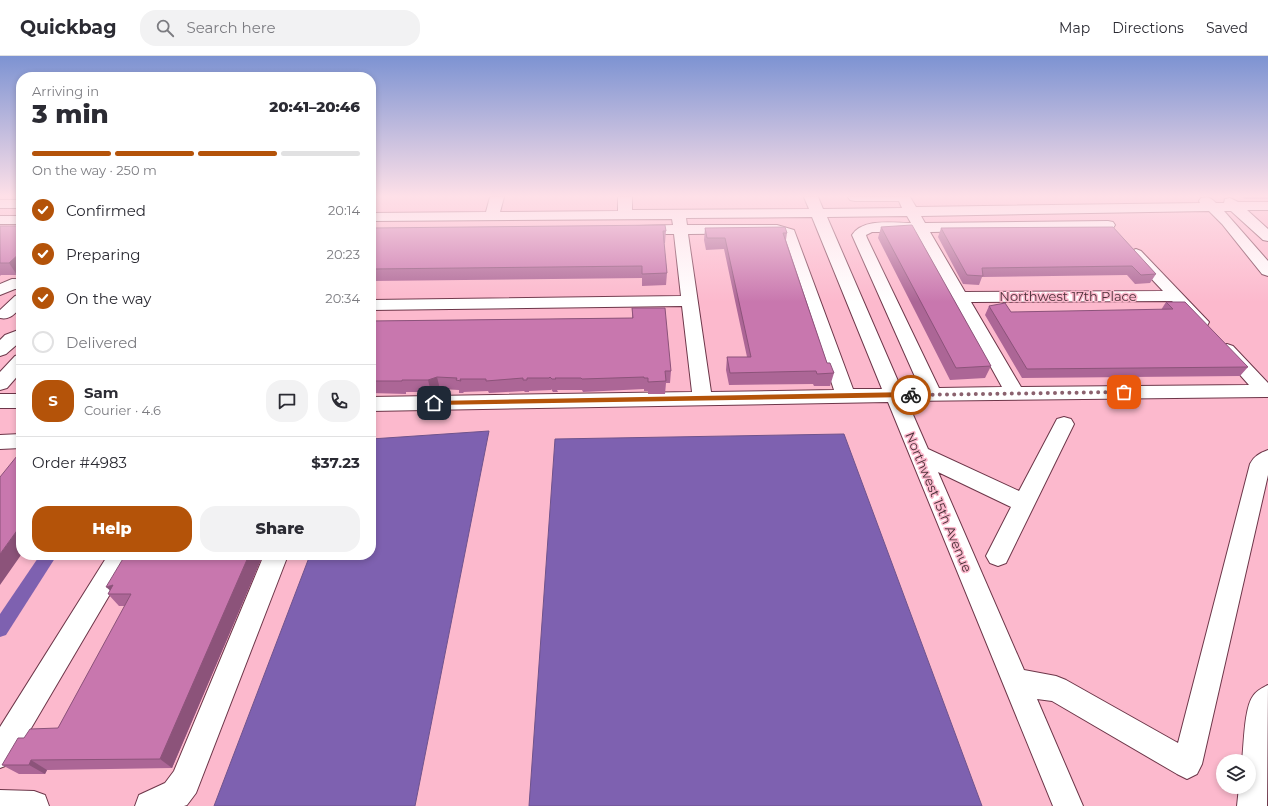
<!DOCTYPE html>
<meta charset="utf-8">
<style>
:root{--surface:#fff;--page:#f2f2f3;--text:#2b2b33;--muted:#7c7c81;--line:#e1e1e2;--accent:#b45309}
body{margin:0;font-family:Montserrat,sans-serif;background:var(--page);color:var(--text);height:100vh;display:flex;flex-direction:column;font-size:15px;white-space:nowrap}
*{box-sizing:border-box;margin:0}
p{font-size:13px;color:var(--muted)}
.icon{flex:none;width:22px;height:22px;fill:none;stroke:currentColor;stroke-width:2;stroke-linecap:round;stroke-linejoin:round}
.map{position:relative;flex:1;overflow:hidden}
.sheet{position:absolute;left:16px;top:16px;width:360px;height:488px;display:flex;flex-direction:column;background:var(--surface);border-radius:16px;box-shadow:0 2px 6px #0003}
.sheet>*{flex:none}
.tools{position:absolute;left:1216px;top:698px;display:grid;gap:8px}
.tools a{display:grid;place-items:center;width:40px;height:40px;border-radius:50%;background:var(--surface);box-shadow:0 2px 6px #0003;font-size:20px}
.pin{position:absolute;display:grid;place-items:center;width:34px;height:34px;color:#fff;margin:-17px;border-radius:8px;box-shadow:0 2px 6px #0006}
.courier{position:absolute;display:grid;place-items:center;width:40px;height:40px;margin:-20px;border:3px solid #b45309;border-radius:50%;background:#fff;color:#222;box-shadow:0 1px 5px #0007}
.headline em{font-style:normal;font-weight:800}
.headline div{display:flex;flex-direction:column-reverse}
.headline{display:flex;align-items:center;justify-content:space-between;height:68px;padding:0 16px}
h1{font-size:26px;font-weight:800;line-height:30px}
.bar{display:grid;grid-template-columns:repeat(4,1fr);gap:6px 4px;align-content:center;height:48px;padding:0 16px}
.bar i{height:5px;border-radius:3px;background:var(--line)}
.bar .on{background:var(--accent)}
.bar p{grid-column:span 4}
.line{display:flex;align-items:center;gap:10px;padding:0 16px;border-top:1px solid var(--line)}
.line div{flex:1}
.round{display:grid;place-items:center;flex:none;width:42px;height:42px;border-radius:16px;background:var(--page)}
ol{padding:0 16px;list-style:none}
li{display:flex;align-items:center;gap:12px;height:44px}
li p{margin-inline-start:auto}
li .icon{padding:4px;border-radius:50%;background:var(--accent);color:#fff;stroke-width:4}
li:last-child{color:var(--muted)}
li i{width:22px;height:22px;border:2px solid var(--line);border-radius:50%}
.action{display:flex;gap:8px;margin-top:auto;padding:8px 16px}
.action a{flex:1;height:46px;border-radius:16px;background:var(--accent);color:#fff;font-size:16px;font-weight:800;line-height:46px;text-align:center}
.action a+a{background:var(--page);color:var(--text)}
header{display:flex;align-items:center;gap:24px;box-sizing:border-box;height:56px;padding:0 20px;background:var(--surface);border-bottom:1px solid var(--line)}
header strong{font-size:19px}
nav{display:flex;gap:22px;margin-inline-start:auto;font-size:14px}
.search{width:280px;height:36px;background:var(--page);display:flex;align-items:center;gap:10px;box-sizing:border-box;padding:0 14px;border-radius:16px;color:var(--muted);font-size:15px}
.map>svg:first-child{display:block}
.water{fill:#7e61b0;stroke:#6f538c}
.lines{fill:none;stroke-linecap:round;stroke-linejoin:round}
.canal{fill:#7e61b0;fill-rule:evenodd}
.minor-casing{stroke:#6d3649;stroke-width:2}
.minor{fill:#fff;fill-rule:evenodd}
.wall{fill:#ac6696}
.shaded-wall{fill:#8c537a}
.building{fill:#c877ae;stroke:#8c537a}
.route{fill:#b45309}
.done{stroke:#8a616d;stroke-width:4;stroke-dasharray:0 7.2}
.labels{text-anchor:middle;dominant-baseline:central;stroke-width:3;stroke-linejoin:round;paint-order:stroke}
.street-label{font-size:13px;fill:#4c3139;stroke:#fcb9cd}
</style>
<header>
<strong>Quickbag</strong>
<div class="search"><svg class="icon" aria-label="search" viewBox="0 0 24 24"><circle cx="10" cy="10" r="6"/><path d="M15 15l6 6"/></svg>Search here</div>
<nav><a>Map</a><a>Directions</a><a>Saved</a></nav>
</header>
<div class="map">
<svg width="1268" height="750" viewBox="0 0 1268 750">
<rect width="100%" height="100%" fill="#fcb9cd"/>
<path class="water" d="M 489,375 L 415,750 L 214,750 L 310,499 L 371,499 L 371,383 Z
M 844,378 L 982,750 L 529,750 L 555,383 Z"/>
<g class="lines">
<path class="canal" d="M 40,499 L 57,499 L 6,579 L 0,581 L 0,558 Z"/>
<g class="minor-casing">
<path id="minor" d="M 490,141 L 504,141 L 500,156 L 618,155 L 618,141 L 632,141 L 632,154 L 809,153 L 804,141 L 818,141 L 823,153 L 902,152 L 899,145 L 855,145 L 850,144 L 848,141 L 910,141 L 916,151 L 1200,147 L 1199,145 L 1201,142 C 1208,140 1211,142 1216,147 L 1224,147 L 1225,143 L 1230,142 L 1238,146 L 1268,146 L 1268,154 L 1247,154 L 1268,173 L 1268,185 L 1263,184 L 1231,155 L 1224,155 L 1268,205 L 1268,220 L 1262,218 L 1222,168 L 1209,155 L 921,160 L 925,167 L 1108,165 L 1113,166 L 1115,169 L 1113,172 L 1108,173 L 930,176 L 965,236 L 1163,235 L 1128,198 L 1131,195 L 1136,193 L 1141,195 L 1209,266 L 1207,270 C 1192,274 1181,255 1172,245 L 971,246 L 1021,331 L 1249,329 L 1218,294 L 1221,290 L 1227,288 L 1233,290 L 1268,327 L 1268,341 L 1265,341 L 907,345 L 928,393 L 1019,435 L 1057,363 L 1064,361 L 1071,363 L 1074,368 L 1006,507 L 998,510 L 990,507 L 986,500 L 1011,451 L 938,416 L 1024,614 L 1056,620 L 1066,624 L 1178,687 L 1250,408 C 1254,400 1260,397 1268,394 L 1268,419 L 1202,708 L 1197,718 L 1187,723 L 1177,718 L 1052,645 L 1037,643 L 1083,750 L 1053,750 L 888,346 L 371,355 L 371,341 L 692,336 L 682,250 L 371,254 L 371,244 L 681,240 L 674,178 L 639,178 L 634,177 L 632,174 L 634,171 L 639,170 L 673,169 L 672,163 L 371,165 L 371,157 L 486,156 ZM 907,160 L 911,167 C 892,167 863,162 852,179 L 920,332 L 901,332 L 827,161 ZM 812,161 L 882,333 L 853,333 L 794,174 L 777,169 L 687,169 L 686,162 ZM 872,176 L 916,176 L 1002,331 L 939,332 L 867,182 L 866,179 ZM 776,177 L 783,180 L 834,334 L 711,336 L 688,178 Z
M 0,144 L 21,144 L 21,152 L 0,152 Z
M 0,160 L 21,160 L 21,168 L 0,168 Z
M 12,223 L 21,223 L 21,233 L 15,233 L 0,239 L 0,228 Z
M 21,238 L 21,252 C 14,258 10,264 0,262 L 0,254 L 15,240 Z
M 21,273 L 21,285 L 6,298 L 0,300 L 0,284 L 5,279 Z
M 21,298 L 21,316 L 7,332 L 0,334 L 0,316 L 15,300 Z
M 0,338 L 21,338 L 21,352 L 0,352 Z
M 21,378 L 21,392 L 0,393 L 0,379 Z
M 108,499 L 133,499 L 10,708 L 0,712 L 0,671 Z
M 264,499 L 288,499 L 196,737 L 187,749 L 184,750 L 135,750 L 139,739 L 165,727 L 174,715 Z
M 1268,629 L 1267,750 L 1237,750 L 1239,731 L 1249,731 L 1249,705 L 1242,705 C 1244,689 1244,652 1253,640 C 1257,634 1262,632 1268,629 Z
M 0,734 L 34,735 L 45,739 L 49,750 L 0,750 Z"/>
</g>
<use href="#minor" class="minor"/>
</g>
<path class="wall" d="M 1242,141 L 1268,141 L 1268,143 L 1245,143 Z
M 0,170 L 21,170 L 21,216 L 17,219 L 1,219 L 0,220 Z
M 881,171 L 991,310 L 985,322 L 950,324 L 878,182 Z
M 1113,171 L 1156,218 L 1150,227 L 1135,228 L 1127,219 L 982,221 L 979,229 L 963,228 L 938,181 L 941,172 Z
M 371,172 L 666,175 L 665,187 L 664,187 L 667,217 L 666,229 L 642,230 L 642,222 L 371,225 Z
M 705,172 L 787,177 L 786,184 L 827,307 L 834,317 L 830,330 L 814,330 L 813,328 L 729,329 L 726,314 L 727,301 L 747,301 L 724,193 L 706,194 L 704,184 Z
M 1166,246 L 1248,311 L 1240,320 L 1022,322 L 985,259 L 989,250 L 1011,256 L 1161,254 Z
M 632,252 L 671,315 L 670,327 L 666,327 L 665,338 L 648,338 L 648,335 L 644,335 L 644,333 L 583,336 L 582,334 L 557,334 L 558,336 L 553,336 L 551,333 L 551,334 L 529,335 L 529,336 L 525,336 L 524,335 L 489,337 L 488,335 L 463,336 L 464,337 L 459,337 L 459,334 L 440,333 L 431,336 L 406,336 L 406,338 L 371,337 L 371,265 L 632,262 Z
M 21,302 L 21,314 L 16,307 Z
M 130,499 L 263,499 L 172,712 L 47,714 L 45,718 L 19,718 L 2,709 L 24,682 L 58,672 L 125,550 L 119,550 L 108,538 L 127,501 L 128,502 Z"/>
<path class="shaded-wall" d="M 21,196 L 21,216 L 17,219 L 9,207 Z
M 437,321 L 440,333 L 431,336 L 428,324 Z
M 21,469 L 21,499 L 0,529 L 0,498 Z
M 249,499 L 263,499 L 172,712 L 160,703 Z
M 113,529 L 114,538 L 106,531 Z
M 31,704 L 47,714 L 45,718 L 29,709 Z"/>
<path class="building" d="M 665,169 L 666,175 L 663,175 L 667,217 L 642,218 L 642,210 L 371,213 L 371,172 Z
M 912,169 L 991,310 L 956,312 L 881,171 Z
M 0,170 L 21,170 L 21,196 L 9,207 L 0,207 Z
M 785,171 L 787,177 L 783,177 L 827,307 L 830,307 L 834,317 L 817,318 L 816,315 L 730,317 L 727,301 L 751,301 L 725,182 L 707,182 L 705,172 Z
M 1113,171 L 1156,218 L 1141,219 L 1132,210 L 982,212 L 983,220 L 967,219 L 941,172 Z
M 1166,246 L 1185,246 L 1248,311 L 1027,313 L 989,250 L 1005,247 L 1011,256 L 1173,253 Z
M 632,252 L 665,252 L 671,315 L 665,315 L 666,325 L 648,326 L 648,322 L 644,322 L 644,321 L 582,323 L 581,322 L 555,322 L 556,323 L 552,323 L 550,321 L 549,322 L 527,322 L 527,324 L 523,324 L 523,322 L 486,325 L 486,323 L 460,323 L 461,325 L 456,324 L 457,322 L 437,321 L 428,324 L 402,324 L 402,325 L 371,325 L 371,265 L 633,262 Z
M 21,302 L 21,307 L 16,307 Z
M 21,395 L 21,469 L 0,498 L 0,421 Z
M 130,499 L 249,499 L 160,703 L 31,704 L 29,709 L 2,709 L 18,682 L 24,682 L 30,673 L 58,672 L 131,538 L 108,538 L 113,529 L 106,531 L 124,501 L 127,501 L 125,503 L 128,503 Z"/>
<linearGradient id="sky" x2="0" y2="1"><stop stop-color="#7d93d2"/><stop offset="0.57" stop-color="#fee0e8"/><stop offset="1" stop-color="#fee0e8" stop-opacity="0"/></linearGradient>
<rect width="1268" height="246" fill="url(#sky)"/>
<path class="route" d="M 911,336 L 914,339 L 911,341 L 434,349 L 431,347 L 434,345 Z"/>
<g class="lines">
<path class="done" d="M 911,339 L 1124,336"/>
</g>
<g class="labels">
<g class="street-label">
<text x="1068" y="240">Northwest 17th Place</text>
<text transform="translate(939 446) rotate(67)">Northwest 15th Avenue</text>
</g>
</g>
</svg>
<div class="tools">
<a><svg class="icon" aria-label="layers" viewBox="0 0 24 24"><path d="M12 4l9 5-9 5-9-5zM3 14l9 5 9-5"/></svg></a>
</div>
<div class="pin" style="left:1124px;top:336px;background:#ea580c"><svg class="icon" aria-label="bag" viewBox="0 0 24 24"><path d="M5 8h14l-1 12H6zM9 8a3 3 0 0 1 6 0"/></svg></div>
<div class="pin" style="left:434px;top:347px;background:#1f2937"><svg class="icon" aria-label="home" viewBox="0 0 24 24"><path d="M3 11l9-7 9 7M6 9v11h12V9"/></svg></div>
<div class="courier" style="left:911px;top:339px"><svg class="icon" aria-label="bike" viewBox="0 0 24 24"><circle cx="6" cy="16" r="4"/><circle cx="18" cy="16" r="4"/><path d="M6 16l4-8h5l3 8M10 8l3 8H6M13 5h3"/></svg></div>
<section class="sheet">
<div class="headline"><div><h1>3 min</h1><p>Arriving in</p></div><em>20:41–20:46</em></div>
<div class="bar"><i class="on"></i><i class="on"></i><i class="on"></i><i></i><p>On the way · 250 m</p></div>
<ol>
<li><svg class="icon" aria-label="check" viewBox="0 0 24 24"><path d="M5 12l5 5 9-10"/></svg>Confirmed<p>20:14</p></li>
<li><svg class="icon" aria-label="check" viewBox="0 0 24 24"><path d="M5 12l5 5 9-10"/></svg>Preparing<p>20:23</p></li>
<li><svg class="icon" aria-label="check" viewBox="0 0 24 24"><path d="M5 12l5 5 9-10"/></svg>On the way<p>20:34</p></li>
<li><i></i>Delivered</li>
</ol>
<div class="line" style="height:72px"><b class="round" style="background:var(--accent);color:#fff">S</b><div><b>Sam</b><p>Courier · 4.6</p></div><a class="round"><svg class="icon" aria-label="chat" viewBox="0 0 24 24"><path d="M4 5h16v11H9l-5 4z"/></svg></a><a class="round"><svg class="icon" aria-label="phone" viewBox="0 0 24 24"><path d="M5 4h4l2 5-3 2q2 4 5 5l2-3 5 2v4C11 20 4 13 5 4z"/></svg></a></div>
<div class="line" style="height:52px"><div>Order #4983</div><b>$37.23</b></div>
<div class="action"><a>Help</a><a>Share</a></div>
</section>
</div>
